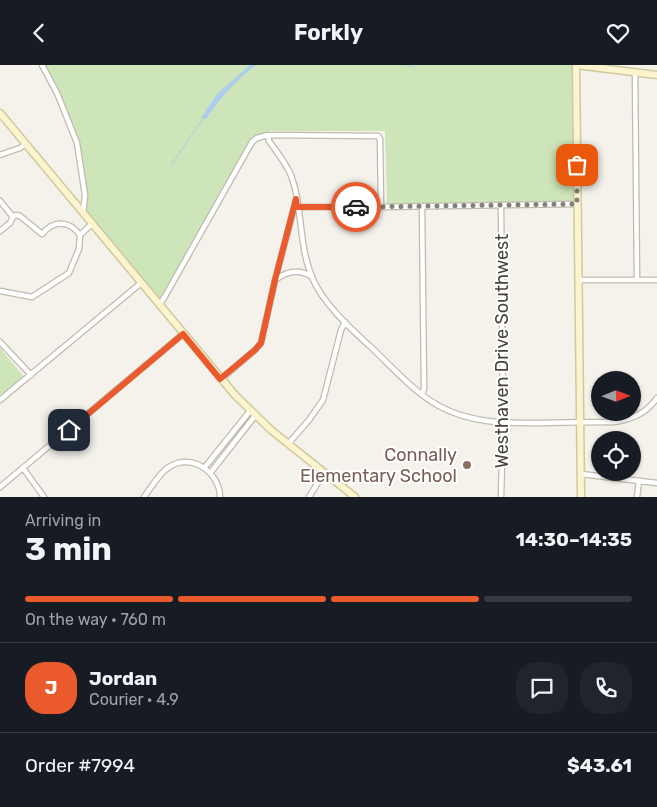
<!DOCTYPE html>
<meta charset="utf-8">
<style>
:root{--surface:#171b24;--page:#20242c;--text:#f1f3f6;--muted:#9ea1a6;--line:#363941;--accent:#ea5a2d}
body{margin:0;font-family:Rubik,sans-serif;background:var(--page);color:var(--text);height:100vh;display:flex;flex-direction:column;font-size:19px;white-space:nowrap}
*{box-sizing:border-box;margin:0}
p{font-size:16px;color:var(--muted)}
.icon{flex:none;width:28px;height:28px;fill:none;stroke:currentColor;stroke-width:2;stroke-linecap:round;stroke-linejoin:round}
.map{position:relative;height:432px;overflow:hidden}
.panel{display:flex;flex-direction:column;background:var(--surface);flex:1}
.panel>*{flex:none}
.needle{width:32px;rotate:89deg}
.fabs{position:absolute;left:591px;top:306px;display:grid;gap:10px}
.fabs a{display:grid;place-items:center;width:50px;height:50px;border-radius:50%;background:var(--surface);box-shadow:0 1px 4px #0004;font-size:25px}
.pin{position:absolute;display:grid;place-items:center;width:42px;height:42px;color:#fff;margin:-21px;border-radius:10px;box-shadow:0 2px 8px #0006}
.courier{position:absolute;display:grid;place-items:center;width:50px;height:50px;margin:-25px;border:4px solid #ea5a2d;border-radius:50%;background:#fff;color:#222;box-shadow:0 1px 6px #0007}
.headline em{font-style:normal;font-weight:700}
.headline div{display:flex;flex-direction:column-reverse}
.headline{display:flex;align-items:center;justify-content:space-between;height:85px;padding:0 25px}
h1{font-size:32px;font-weight:700;line-height:38px}
.bar{display:grid;grid-template-columns:repeat(4,1fr);gap:8px 5px;align-content:center;height:60px;padding:0 25px}
.bar i{height:6px;border-radius:4px;background:var(--line)}
.bar .current{background:var(--accent)}
.bar p{grid-column:span 4}
.line{display:flex;align-items:center;gap:12px;padding:0 25px;border-top:1px solid var(--line)}
.line div{flex:1}
.round{display:grid;place-items:center;flex:none;width:52px;height:52px;border-radius:20px;background:var(--page)}
header{display:flex;justify-content:space-between;align-items:center;height:65px;padding:0 25px;background:var(--surface);font-size:22px;font-weight:700}
.map>svg:first-child{display:block}
.green{fill:#cde5b8}
.water{fill:#adcdec}
.lines{fill:none;stroke-linecap:round;stroke-linejoin:round}
.stream{stroke:#adcdec;stroke-width:1}
.street-casing{stroke:#bfbbae;stroke-width:7}
.secondary-casing{stroke:#d0c89f;stroke-width:9}
.street{stroke:#fff;stroke-width:4.5}
.secondary{stroke:#fbf4cf;stroke-width:6}
.done{stroke:#848178;stroke-width:5;stroke-dasharray:0 9}
.route{stroke:#ea5a2d;stroke-width:6}
.education-dot{fill:#8d6e63;stroke:#fff;stroke-width:2}
.labels{text-anchor:middle;dominant-baseline:central;stroke-width:4;stroke-linejoin:round;paint-order:stroke}
.street-label{font-size:18px;fill:#48443a;stroke:#fff}
.education-label{font-size:18px;fill:#785e54;stroke:#fff;text-anchor:end}
</style>
<header><svg class="icon" aria-label="back" viewBox="0 0 24 24"><path d="M15 5l-7 7 7 7"/></svg>Forkly<svg class="icon" aria-label="heart" viewBox="0 0 24 24"><path d="M12 20l-8-8c-3-5 5-10 8-4 3-6 11-1 8 4z"/></svg></header>
<div class="map">
<svg width="657" height="432" viewBox="0 0 657 432">
<rect width="100%" height="100%" fill="#f4f2eb"/>
<path class="green" d="M 42,0 L 572,0 L 576,138 L 387,139 L 385,66 L 270,66 L 251,78 L 160,242 L 81,144 L 83,130 L 77,79 Z
M 0,283 L 24,312 L 0,333 Z"/>
<path class="water" d="M 250,0 L 256,0 C 236,15 220,33 206,54 L 201,53 L 217,29 Z"/>
<g class="lines">
<path class="stream" d="M 406,0 L 414,2
M 172,99 L 204,52"/>
<g class="street-casing">
<path id="street" d="M 42,0 L 57,28 L 77,78 L 85,130 L 83,148
M 635,7 L 637,215
M 268,70 L 269,76 C 276,86 285,97 290,108 C 303,139 298,179 312,212 C 322,238 352,265 373,284 C 394,304 414,327 439,341 C 472,359 507,358 543,358 C 567,357 591,357 615,357 C 633,354 646,348 657,333
M 0,90 L 20,83 L 26,79
M 0,136 L 13,152 L 16,150 L 20,151 L 42,169 C 54,155 69,155 80,170
M 501,141 L 503,358 L 501,432
M 297,142 L 381,142 L 577,139
M 422,142 L 424,323 L 422,330
M 0,166 L 10,158 L 13,152
M 275,215 C 287,206 299,203 312,212
M 578,215 L 657,215
M 0,226 L 32,232 L 69,208 L 79,184 L 80,170 L 92,159
M 159,240 L 164,233 L 252,77 L 257,73 L 268,70 L 378,71 L 380,74 L 381,142
M 0,277 L 31,310
M 221,314 L 255,285 L 261,278 L 275,215 L 296,135
M 0,335 L 141,218
M 288,379 L 309,355 L 323,335 L 341,265 L 345,257
M 205,402 L 250,346
M 23,403 L 44,432
M 211,407 L 255,351
M 581,409 L 657,418
M 0,422 L 183,269
M 144,432 C 151,423 159,408 169,402 C 192,387 220,408 220,432
M 309,432 L 324,408
M 637,432 L 639,416"/>
</g>
<g class="secondary-casing">
<path id="secondary" d="M 576,0 L 581,432
M 576,0 L 657,10
M 0,48 L 235,330 L 271,365 L 355,432"/>
</g>
<use href="#street" class="street"/>
<use href="#secondary" class="secondary"/>
</g>
<g class="lines">
<path class="done" d="M 356,142 L 577,139 L 577,100"/>
<path class="route" d="M 69,365 L 183,269 L 220,314 L 255,285 L 261,278 L 275,215 L 296,134 L 297,142 L 356,142"/>
</g>
<circle class="education-dot" cx="467" cy="400" r="5"/>
<g class="labels">
<g class="street-label">
<text transform="translate(502 286) rotate(-90)">Westhaven Drive Southwest</text>
</g>
<g class="education-label">
<text x="457" y="390">Connally<tspan x="457" dy="21">Elementary School</tspan></text>
</g>
</g>
</svg>
<div class="fabs">
<a><svg class="needle" viewBox="-14 -14 28 28"><path d="M0-13l5 13h-10z" fill="#e53935"/><path d="M0 13l5-13h-10z" fill="#9ea1a6"/></svg></a>
<a><svg class="icon" aria-label="locate" viewBox="0 0 24 24"><circle cx="12" cy="12" r="6"/><path d="M12 2v4M12 18v4M2 12h4M18 12h4"/></svg></a>
</div>
<div class="pin" style="left:577px;top:100px;background:#ea580c"><svg class="icon" aria-label="bag" viewBox="0 0 24 24"><path d="M5 8h14l-1 12H6zM9 8a3 3 0 0 1 6 0"/></svg></div>
<div class="pin" style="left:69px;top:365px;background:#1f2937"><svg class="icon" aria-label="home" viewBox="0 0 24 24"><path d="M3 11l9-7 9 7M6 9v11h12V9"/></svg></div>
<div class="courier" style="left:356px;top:142px"><svg class="icon" aria-label="car" viewBox="0 0 24 24"><path d="M5 17H2v-5l4-1 3-4h7l3 4 3 1v5h-3M9 17h6M6 11h13"/><circle cx="7" cy="17" r="2"/><circle cx="17" cy="17" r="2"/></svg></div>
</div>
<section class="panel">
<div class="headline"><div><h1>3 min</h1><p>Arriving in</p></div><em>14:30–14:35</em></div>
<div class="bar"><i class="current"></i><i class="current"></i><i class="current"></i><i></i><p>On the way · 760 m</p></div>
<div class="line" style="height:90px"><b class="round" style="background:var(--accent);color:#fff">J</b><div><b>Jordan</b><p>Courier · 4.9</p></div><a class="round"><svg class="icon" aria-label="chat" viewBox="0 0 24 24"><path d="M4 5h16v11H9l-5 4z"/></svg></a><a class="round"><svg class="icon" aria-label="phone" viewBox="0 0 24 24"><path d="M5 4h4l2 5-3 2q2 4 5 5l2-3 5 2v4C11 20 4 13 5 4z"/></svg></a></div>
<div class="line" style="height:65px"><div>Order #7994</div><b>$43.61</b></div>
</section>
